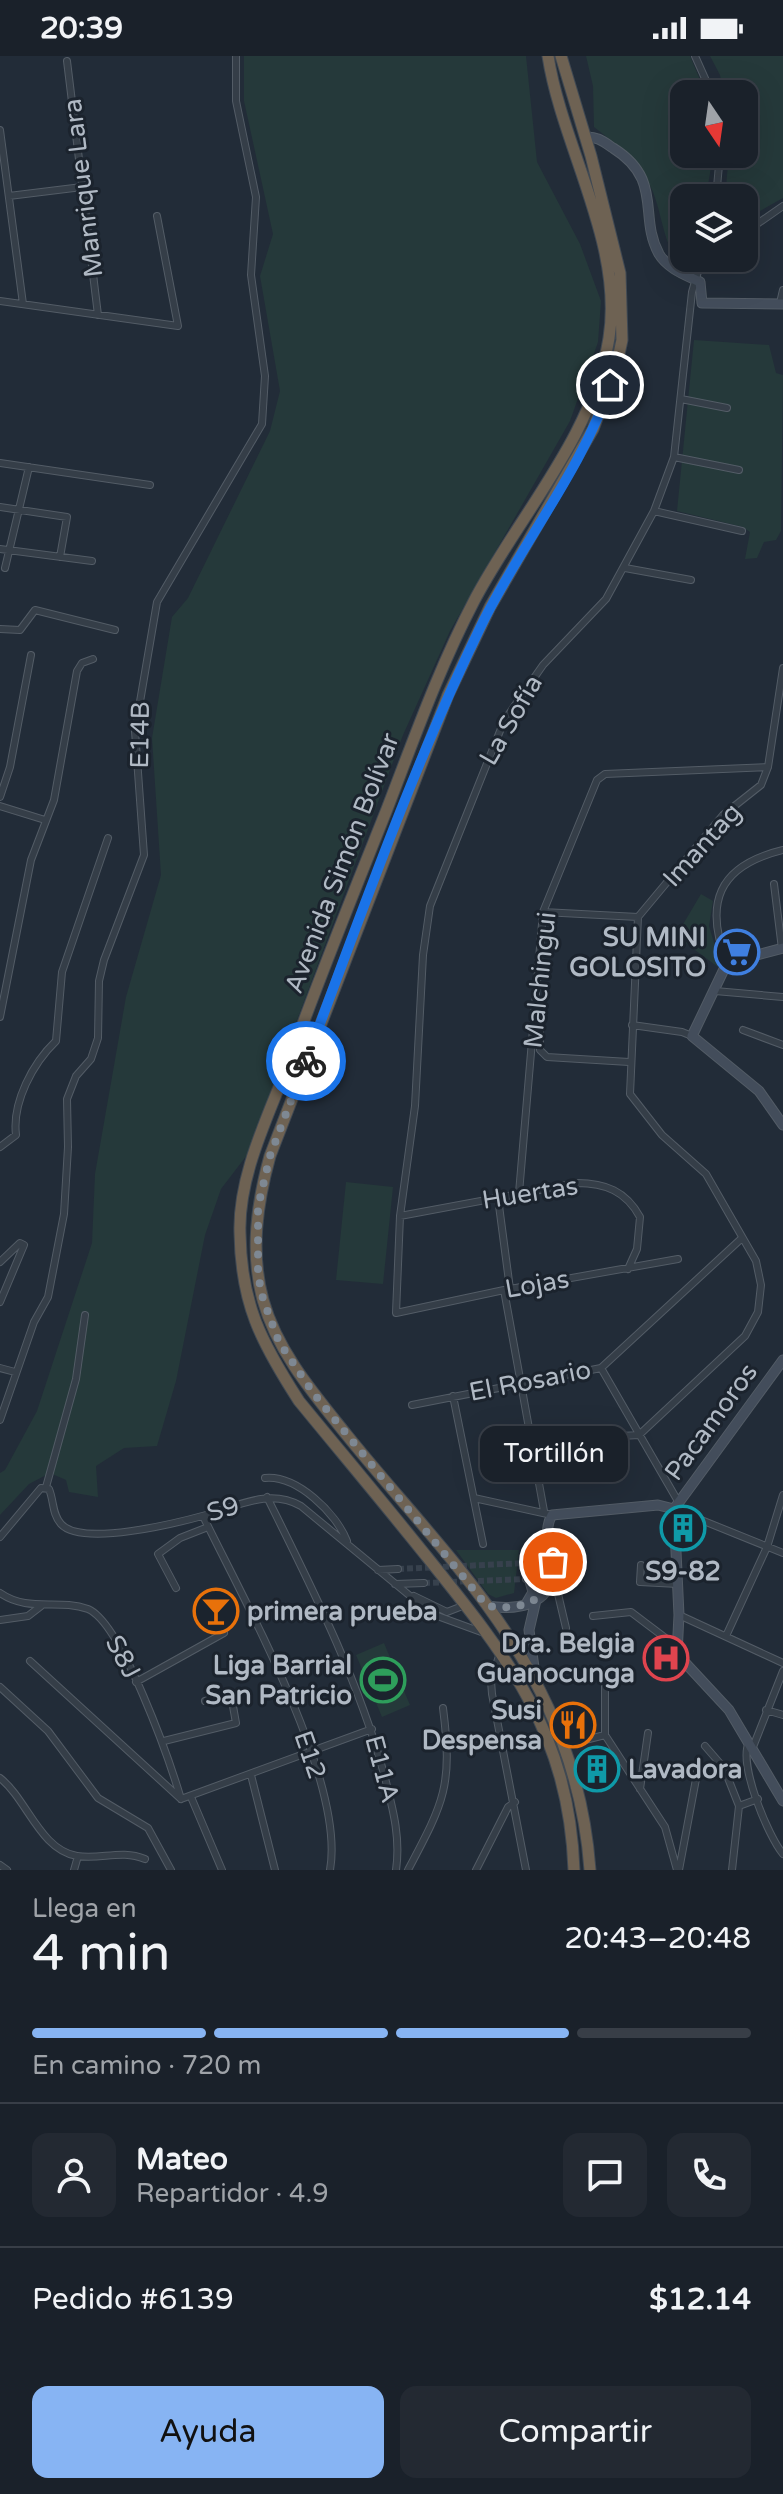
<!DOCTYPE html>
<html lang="es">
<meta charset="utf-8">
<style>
:root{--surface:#1a212a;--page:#232932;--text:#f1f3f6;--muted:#9fa3a8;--line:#383e47;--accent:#87b4f3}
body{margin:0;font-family:"Varela Round",sans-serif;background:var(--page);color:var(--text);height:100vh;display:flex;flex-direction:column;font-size:30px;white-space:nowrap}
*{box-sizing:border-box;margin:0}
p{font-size:26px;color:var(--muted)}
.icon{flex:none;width:44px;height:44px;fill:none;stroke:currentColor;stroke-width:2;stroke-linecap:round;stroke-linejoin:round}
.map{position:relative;height:1814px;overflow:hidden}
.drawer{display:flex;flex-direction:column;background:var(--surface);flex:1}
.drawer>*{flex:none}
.needle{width:52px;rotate:167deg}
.controls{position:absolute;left:670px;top:24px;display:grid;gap:16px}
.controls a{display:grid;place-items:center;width:88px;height:88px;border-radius:16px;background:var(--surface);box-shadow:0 8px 32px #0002,0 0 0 2px var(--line);font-size:40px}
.pin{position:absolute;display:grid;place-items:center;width:68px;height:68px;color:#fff;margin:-34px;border:4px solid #fff;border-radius:50%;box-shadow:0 2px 8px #0007}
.courier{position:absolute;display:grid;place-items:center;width:80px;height:80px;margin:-40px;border:6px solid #1a73e8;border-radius:50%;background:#fff;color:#222;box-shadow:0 2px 10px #0007}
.bubble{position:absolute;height:56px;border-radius:16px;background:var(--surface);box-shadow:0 8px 32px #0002,0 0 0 2px var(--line);font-size:26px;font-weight:600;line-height:56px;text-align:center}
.headline em{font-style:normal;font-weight:600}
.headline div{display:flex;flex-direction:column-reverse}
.headline{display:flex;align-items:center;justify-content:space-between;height:136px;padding:0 32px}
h1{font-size:52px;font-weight:600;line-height:60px}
.bar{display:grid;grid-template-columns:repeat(4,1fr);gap:12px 8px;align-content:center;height:96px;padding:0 32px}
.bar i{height:10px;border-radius:6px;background:var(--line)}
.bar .on{background:var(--accent)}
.bar p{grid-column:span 4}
.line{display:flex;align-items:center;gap:20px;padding:0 32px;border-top:2px solid var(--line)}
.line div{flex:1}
.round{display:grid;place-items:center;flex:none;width:84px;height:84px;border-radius:16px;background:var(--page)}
.primary-button{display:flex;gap:16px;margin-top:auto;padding:16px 32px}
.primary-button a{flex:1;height:92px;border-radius:16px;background:var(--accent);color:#111;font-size:32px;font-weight:600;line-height:92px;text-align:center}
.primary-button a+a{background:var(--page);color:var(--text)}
.status{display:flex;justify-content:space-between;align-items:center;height:56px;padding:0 40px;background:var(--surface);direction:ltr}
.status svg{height:22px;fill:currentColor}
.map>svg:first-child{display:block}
.green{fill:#25393a}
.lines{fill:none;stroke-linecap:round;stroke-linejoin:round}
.street-tunnel{stroke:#37414d;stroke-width:6;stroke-dasharray:6 3;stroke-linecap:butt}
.street-casing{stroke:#535c66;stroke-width:8}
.secondary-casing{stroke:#535c66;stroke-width:11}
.highway-casing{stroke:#404953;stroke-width:13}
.street{stroke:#353e48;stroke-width:6}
.secondary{stroke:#434d5b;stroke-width:9}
.highway{stroke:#6e6253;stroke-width:11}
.done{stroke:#7e8893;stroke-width:8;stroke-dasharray:0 14.4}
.route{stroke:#1a73e8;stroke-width:10}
.labels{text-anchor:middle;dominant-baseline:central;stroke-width:6;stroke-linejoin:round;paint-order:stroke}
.street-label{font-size:26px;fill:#b0b9c4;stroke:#1b232d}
.poi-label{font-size:26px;font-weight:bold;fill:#b0b9c4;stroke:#1b232d;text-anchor:end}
</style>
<div class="status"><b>20:39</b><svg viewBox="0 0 49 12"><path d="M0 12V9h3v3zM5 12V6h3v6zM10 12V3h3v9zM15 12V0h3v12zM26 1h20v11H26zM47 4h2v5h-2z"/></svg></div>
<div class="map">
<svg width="783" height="1814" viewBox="0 0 783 1814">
<rect width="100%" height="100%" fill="#222c38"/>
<path class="green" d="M 244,0 L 526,0 L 537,106 L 580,188 L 601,245 L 598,286 L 570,365 L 450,575 L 403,679 L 247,1099 L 221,1133 L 205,1179 L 176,1325 L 157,1390 L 124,1392 L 96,1410 L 98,1441 L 69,1436 L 66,1424 L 50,1417 L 29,1428 L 0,1459 L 0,1417 L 5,1414 L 37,1355 L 92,1187 L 95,1118 L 126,941 L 161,819 L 152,682 L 172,561 L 188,542 L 270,375 L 280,335 L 260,220 L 273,178 L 244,45 Z
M 586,0 L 690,0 L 706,38 L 684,38 L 684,98 L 713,98 L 706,142 L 684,142 L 684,202 L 692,202 L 687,216 C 663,194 664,164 653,136 C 641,107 618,90 594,71 L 593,30 Z
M 710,0 L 783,0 L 783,142 L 744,164 L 744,142 L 725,142 L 729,98 L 744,98 L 744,38 L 724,38 L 720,19 Z
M 694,284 L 769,289 L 776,317 L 783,319 L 781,475 L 776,484 L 764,486 L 757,502 L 745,503 L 750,476 L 743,471 L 677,455 Z
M 701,838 L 713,845 L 709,870 L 721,910 L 718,911 L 680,883 L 682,870 Z
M 346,1126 L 393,1131 L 383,1228 L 336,1224 Z
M 456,1494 L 519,1494 L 514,1537 L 496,1542 L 488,1538 Z
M 384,1587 L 410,1649 L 382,1661 L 356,1599 Z"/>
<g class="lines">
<path class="street-tunnel" d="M 398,1513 L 526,1507
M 424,1527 L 526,1523"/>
<g class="street-casing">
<path id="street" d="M 695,0 L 712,38
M 67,5 L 98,259
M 0,74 L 23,248
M 9,140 L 82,131
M 716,142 L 720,98
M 744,177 L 783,150
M 0,245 L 178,270 L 157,160
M 780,247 L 783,234
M 681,343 L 727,352
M 674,401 L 739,414
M 0,407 L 150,429
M 0,451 L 67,461 L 60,501
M 654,455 L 742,475
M 0,493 L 92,505
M 5,512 L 29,411
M 625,512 L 691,524
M 0,573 L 20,574 L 35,554 L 115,574
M 0,741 L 10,711 L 31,599
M 0,750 L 45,764
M 774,828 L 782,893
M 543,856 L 638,861
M 727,907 C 704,848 717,810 783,794
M 715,935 L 783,941
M 0,961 L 31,804 L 54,744 L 77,615 L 82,607 L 93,603
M 535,961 L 540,968 L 540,994 L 547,1001 L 629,1006
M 632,969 L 682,976 L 692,980
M 743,974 L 783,989
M 0,1091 L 16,1079 C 12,1046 33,1007 56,985 L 62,916 L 108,782
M 519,1137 L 543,856 L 597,724 L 605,718 L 768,711
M 498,1142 L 510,1233
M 400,1160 L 577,1127 C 605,1127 626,1135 640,1161 L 637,1193 L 628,1213
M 678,1203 L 504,1234 L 396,1257 L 400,1160 L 415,1050 L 423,899 L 430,850 L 504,665 L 543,609 L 606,543 L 654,455 L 674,401 L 692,236 L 702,202
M 0,1206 L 20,1187 L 24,1189 L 0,1246
M 504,1234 L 544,1455
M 0,1312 L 15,1316
M 601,1312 L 679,1447
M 453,1340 L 483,1488
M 412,1349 L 601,1312 L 742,1182
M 0,1364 L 34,1266 L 48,1241 L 64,1158 L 68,1091 L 67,1043 L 76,1020 L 91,1003 L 98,982 L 99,925 L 104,904 L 144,799 L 135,675 L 157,546 L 262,368 L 265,320 L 251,219 L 256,141 L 236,45 L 236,0
M 531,1385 L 639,1379 L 745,1280 L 758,1256 L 761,1229 L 756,1205 L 706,1118 L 662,1079 L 630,1038 L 638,861 L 723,759 L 761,729 L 768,711 L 783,612
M 265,1422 C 297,1419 336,1457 347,1485
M 46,1431 L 76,1323 L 85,1259
M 267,1441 C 312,1532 357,1620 384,1718 C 392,1750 401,1780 396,1814
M 474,1442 L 552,1459
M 674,1453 L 783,1497
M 203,1460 C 243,1543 346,1725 330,1814
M 0,1481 L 41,1432 L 49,1433 C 54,1445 52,1458 61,1468 C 82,1491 177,1467 206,1459 C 238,1450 269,1432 301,1450 L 432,1558 L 484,1577
M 526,1507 L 553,1506
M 641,1509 L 640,1526 L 678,1528
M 378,1514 L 398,1513
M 526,1523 L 554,1521 L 566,1572
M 395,1528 L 424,1527
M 176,1532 L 158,1498 L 180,1482 L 208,1471
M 0,1537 C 29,1557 58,1542 88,1553 C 122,1567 170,1706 181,1743
M 414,1540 L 447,1556 L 465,1549
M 679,1559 L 783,1607
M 593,1560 L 631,1556 L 676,1590
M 0,1564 L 28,1560 L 41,1550
M 726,1580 L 767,1491 L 783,1439
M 500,1597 L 491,1625 L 492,1638 L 526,1814
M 30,1605 L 181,1743
M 605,1616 L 605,1679
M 136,1626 L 224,1577
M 0,1631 L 48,1675 L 98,1742 L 148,1772 L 171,1814
M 766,1654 L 783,1659
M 164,1685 L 236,1667 L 231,1639 L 205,1645
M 749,1686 C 738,1708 768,1780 783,1798
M 565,1689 L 605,1679 L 665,1771 L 677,1814
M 705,1690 L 724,1712 L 739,1750
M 753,1691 L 783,1615
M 251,1719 L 275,1814
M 0,1722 C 27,1743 40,1794 77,1800 C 101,1804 121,1793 145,1803
M 640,1733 L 648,1677
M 191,1741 L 222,1814
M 181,1743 L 372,1673
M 0,1809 L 7,1814
M 74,1814 L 78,1800
M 408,1814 C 444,1746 453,1730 443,1652
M 476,1814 L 508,1751 L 515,1746
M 679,1814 L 699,1707
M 732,1814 L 739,1750 L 758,1743"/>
</g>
<g class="secondary-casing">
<path id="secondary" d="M 585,81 C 597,80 604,86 613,92 C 664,124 638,160 659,198 C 668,213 686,219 700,226 L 702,247 L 783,248
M 783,892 L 727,907 L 692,980 L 759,1035 L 783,1069
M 674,1453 L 679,1559 L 677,1598 L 729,1654 L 783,1745
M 674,1453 L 783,1304
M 526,1548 L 533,1536 L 529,1522
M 487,1550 C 506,1553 528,1553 543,1539 C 567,1514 537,1484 552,1459 L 658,1449 L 674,1453
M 535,1619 L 529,1574 L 536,1544"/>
</g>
<g class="highway-casing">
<path id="highway" d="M 548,0 C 562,91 624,188 609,282 C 593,381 519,459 474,545 C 439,612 414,683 387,753 C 354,836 320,919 290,1003 C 270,1057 238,1118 240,1177 C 241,1248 261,1286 299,1345 C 340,1395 382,1445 423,1496 C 506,1599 569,1675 574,1814
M 561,0 L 591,100 L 620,217 L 622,284 L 616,312 L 593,373 L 490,551 L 448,639 L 270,1100 C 257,1147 250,1196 263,1244 C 277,1295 313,1337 346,1378 C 399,1444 463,1510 509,1581 C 556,1653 584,1729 590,1814"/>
</g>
<use href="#street" class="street"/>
<use href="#secondary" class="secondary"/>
<use href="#highway" class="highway"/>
</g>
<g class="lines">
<path class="done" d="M 306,1005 L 270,1100 L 258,1151 L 258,1219 L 263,1243 L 279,1286 L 314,1338 L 487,1550 C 517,1554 540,1549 554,1521 L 553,1506"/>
<path class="route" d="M 306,1005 C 361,859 413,710 481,570 C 519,491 584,411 610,329"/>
</g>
<defs>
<g id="supermarket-ring" transform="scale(2.3)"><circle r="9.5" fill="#1b232d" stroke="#3f7fe0" stroke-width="1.5"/><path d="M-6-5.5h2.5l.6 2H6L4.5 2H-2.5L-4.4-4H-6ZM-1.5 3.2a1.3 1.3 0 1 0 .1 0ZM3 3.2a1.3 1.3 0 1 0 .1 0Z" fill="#3f7fe0"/></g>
<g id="building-ring" transform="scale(2.3)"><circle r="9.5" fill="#1b232d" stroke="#0f9aa8" stroke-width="1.5"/><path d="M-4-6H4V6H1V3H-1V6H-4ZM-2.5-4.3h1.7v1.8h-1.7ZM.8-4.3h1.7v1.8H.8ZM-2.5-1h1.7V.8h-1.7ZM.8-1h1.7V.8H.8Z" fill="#0f9aa8"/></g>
<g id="bar-ring" transform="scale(2.3)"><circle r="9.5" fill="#1b232d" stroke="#e8710a" stroke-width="1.5"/><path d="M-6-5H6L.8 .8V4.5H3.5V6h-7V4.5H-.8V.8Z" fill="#e8710a"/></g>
<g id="hospital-ring" transform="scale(2.3)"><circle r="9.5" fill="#1b232d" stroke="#e0444e" stroke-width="1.5"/><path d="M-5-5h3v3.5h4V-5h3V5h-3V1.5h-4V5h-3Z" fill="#e0444e"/></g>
<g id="stadium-ring" transform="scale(2.3)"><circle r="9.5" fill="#1b232d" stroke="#2e9e5b" stroke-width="1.5"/><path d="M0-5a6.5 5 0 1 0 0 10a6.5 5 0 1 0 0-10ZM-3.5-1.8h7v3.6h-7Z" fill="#2e9e5b"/></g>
<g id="restaurant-ring" transform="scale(2.3)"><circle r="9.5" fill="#1b232d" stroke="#e8710a" stroke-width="1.5"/><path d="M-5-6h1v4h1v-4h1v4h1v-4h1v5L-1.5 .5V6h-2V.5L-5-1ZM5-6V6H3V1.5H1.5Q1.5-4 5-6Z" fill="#e8710a"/></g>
</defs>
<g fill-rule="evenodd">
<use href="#supermarket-ring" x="737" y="896"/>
<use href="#building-ring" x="683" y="1472"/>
<use href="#bar-ring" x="216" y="1555"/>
<use href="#hospital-ring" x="666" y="1602"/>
<use href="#stadium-ring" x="383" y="1624"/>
<use href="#restaurant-ring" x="573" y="1669"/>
<use href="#building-ring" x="597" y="1713"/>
</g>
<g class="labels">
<g class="street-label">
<text transform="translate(83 132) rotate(-97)">Manrique Lara</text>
<text transform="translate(511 664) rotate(-60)">La Sofía</text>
<text transform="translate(140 679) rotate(-89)">E14B</text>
<text transform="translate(702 789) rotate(-48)">Imantag</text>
<text transform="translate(342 807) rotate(-69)">Avenida Simón Bolívar</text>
<text transform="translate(540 924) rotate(-84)">Malchingui</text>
<text transform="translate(530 1137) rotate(-9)">Huertas</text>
<text transform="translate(537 1228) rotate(-10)">Lojas</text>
<text transform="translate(530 1325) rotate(-11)">El Rosario</text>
<text transform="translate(711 1366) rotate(-54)">Pacamoros</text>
<text transform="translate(223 1453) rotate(-16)">S9</text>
<text transform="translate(123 1601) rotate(62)">S8J</text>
<text transform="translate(310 1699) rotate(71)">E12</text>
<text transform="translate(382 1713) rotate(75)">E11A</text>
</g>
<g class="poi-label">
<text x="706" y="881">SU MINI<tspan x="706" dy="30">GOLOSITO</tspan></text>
<text x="683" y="1515" text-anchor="middle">S9-82</text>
<text x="247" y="1555" text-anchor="start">primera prueba</text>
<text x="635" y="1587">Dra. Belgia<tspan x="635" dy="30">Guanocunga</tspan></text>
<text x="352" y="1609">Liga Barrial<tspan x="352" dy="30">San Patricio</tspan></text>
<text x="542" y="1654">Susi<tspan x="542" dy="30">Despensa</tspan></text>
<text x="628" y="1713" text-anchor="start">Lavadora</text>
</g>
</g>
</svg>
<div class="controls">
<a><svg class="needle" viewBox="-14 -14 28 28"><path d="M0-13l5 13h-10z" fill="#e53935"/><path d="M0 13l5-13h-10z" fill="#9fa3a8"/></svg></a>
<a><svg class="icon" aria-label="layers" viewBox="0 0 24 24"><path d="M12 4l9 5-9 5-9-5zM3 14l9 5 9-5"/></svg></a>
</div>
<div class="pin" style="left:553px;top:1506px;background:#ea580c"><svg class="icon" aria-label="bag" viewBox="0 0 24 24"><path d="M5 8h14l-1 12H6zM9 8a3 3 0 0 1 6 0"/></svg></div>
<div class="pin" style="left:610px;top:329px;background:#1f2937"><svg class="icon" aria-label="home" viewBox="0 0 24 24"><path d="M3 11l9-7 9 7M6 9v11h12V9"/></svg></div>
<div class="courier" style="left:306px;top:1005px"><svg class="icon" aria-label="bike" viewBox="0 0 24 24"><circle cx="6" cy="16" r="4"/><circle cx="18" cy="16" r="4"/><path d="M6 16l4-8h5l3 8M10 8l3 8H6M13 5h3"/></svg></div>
<div class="bubble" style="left:480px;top:1370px;width:148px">Tortillón</div>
</div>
<section class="drawer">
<div class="headline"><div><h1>4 min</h1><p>Llega en</p></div><em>20:43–20:48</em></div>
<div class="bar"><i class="on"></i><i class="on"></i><i class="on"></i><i></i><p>En camino · 720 m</p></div>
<div class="line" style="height:144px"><a class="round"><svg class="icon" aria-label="person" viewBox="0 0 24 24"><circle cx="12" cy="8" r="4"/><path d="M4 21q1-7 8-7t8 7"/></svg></a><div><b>Mateo</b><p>Repartidor · 4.9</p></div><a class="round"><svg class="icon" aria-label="chat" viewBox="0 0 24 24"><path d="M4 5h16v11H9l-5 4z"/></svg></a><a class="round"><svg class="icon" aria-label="phone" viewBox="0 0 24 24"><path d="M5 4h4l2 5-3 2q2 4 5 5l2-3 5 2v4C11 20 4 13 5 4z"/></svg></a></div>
<div class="line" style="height:104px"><div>Pedido #6139</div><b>$12.14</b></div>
<div class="primary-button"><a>Ayuda</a><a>Compartir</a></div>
</section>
